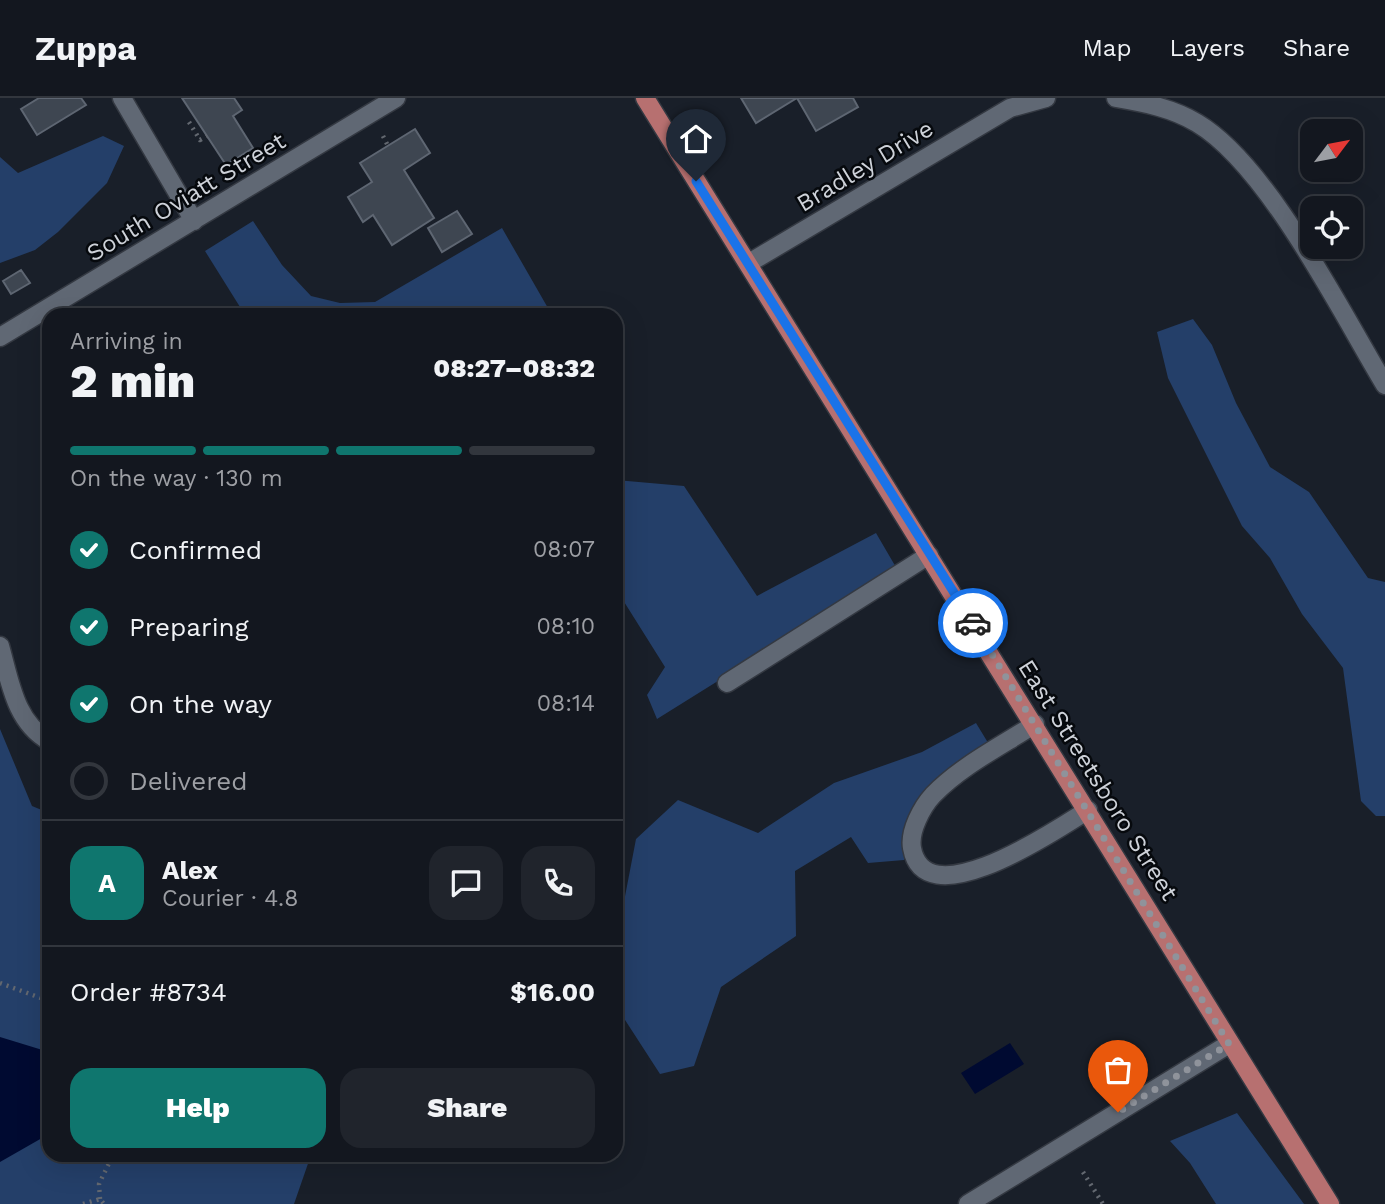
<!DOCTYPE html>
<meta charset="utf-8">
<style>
:root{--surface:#13171f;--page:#20242c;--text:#f1f3f6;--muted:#9d9fa4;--line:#32363d;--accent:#0f766e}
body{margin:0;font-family:"Work Sans",sans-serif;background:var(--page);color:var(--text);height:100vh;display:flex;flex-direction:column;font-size:26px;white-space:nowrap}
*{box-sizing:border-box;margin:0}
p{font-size:23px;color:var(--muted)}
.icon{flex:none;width:38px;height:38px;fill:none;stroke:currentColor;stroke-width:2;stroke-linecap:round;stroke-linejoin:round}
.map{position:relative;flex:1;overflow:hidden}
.sheet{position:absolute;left:42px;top:210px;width:581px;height:854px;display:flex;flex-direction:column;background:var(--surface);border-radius:21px;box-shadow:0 7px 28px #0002,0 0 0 2px var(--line)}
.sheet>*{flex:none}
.needle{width:46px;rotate:58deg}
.buttons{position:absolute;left:1300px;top:21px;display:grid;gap:14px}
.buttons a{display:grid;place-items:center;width:63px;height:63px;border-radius:14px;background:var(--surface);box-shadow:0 7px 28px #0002,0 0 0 2px var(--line);font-size:35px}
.pin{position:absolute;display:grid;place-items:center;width:60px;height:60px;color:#fff;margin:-72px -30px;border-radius:50% 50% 50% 0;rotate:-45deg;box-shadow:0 0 7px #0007}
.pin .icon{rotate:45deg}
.courier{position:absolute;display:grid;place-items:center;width:70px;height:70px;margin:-35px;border:5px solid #1a73e8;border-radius:50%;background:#fff;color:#222;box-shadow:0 2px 9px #0007}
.head em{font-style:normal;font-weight:800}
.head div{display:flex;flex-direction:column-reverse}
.head{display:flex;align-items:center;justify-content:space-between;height:119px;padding:0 28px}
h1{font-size:46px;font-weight:800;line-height:52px}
.bar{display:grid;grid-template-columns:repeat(4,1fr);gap:10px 7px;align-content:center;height:84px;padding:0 28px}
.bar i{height:9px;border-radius:5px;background:var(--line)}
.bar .active{background:var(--accent)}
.bar p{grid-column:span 4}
.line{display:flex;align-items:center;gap:18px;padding:0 28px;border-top:2px solid var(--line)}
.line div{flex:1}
.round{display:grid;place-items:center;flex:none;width:74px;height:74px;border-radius:21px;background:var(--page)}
ol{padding:0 28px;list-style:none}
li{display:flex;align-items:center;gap:21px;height:77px}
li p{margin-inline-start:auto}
li .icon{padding:7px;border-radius:50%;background:var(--accent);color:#fff;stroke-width:4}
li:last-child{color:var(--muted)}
li i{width:38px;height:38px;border:4px solid var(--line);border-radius:50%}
.button{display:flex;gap:14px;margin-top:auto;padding:14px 28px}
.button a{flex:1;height:80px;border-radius:21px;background:var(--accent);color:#fff;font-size:28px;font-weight:800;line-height:80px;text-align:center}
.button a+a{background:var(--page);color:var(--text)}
header{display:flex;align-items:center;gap:42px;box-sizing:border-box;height:98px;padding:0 35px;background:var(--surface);border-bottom:2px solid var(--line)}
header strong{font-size:33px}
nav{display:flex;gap:38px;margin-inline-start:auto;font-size:24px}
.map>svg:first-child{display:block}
.green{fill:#243f69}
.water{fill:#000a31}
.building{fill:#3e4651;stroke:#5e6672;stroke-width:2}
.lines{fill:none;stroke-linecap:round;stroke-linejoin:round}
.minor-casing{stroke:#343942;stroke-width:21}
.major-casing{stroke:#343942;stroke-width:21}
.path{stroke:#636870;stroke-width:4.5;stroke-dasharray:2 5;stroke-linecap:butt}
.minor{stroke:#606874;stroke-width:18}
.major{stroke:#b77070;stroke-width:18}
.done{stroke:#8f939b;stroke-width:7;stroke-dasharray:0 12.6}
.route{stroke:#1a73e8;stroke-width:9}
.labels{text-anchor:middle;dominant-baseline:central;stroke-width:5;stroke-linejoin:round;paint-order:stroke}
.street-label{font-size:24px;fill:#ced2d9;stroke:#06090d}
</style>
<header>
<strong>Zuppa</strong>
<nav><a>Map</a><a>Layers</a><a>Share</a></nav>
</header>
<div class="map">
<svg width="1385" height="1106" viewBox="0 0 1385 1106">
<rect width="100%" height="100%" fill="#191f29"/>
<path class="green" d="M 103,38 L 124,48 L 107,85 L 58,134 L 35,152 L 0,165 L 0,59 L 18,75 Z
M 253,123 L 282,167 L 311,198 L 340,205 L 375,204 L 502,130 L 552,217 L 245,217 L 205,153 Z
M 1193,221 L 1212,247 L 1236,305 L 1270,369 L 1309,394 L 1368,480 L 1385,484 L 1385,718 L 1376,718 L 1361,703 L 1343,570 L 1302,516 L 1270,460 L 1242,428 L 1168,280 L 1157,234 Z
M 616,382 L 684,388 L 757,498 L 876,435 L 897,471 L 657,621 L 647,597 L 665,569 L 616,491 Z
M 976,625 L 990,648 L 914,720 L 904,762 L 868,765 L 851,739 L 795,773 L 796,838 L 721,889 L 694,968 L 660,976 L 616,908 L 616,818 L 622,814 L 636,741 L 678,702 L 758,735 L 834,685 L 922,654 Z
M 0,631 L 32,708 L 49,715 L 49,1057 L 311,1057 L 294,1106 L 0,1106 Z
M 1237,1015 L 1304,1106 L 1216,1106 L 1190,1065 L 1170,1043 Z"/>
<path class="water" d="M 0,939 L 49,954 L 49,1036 L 0,1064 Z
M 1010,945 L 1024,966 L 975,996 L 961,975 Z"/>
<path class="building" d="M 39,0 L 81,0 L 86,7 L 37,37 L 21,11 Z
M 182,0 L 234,0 L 242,12 L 233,18 L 253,50 L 226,67 Z
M 741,0 L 853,0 L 858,9 L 816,33 L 797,0 L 756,25 Z
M 415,31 L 430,55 L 404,72 L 434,120 L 392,147 L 373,117 L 363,124 L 348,99 L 372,84 L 360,65 Z
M 457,113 L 472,136 L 442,154 L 428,130 Z
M 21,172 L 30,185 L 11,196 L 3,183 Z"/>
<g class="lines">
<g class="minor-casing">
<path id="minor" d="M 122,0 L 194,123
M 1116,0 C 1145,5 1172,10 1197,25 C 1268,67 1341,214 1385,287
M 749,165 L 1010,10 L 1046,0
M 0,239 L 396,0
M 0,548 C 10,583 15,624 49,643
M 727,585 L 929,457
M 1035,626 C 1001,648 961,668 933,697 C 922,709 909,733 912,750 C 925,822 1059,730 1088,712
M 968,1106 L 1229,946"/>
</g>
<g class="major-casing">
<path id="major" d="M 645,0 L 1330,1106"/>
</g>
<path class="path" d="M 189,24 L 200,42 L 207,38
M 383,38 L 388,48
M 0,885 L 49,903
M 1083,1074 L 1103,1106
M 100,1101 L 99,1086 L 113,1057
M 83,1106 L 100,1101 L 104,1106"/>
<use href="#minor" class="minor"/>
<use href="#major" class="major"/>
</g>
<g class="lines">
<path class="done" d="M 973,525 L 1229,946 L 1118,1014"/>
<path class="route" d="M 696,83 L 973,525"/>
</g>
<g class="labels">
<g class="street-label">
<text transform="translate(865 68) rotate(-31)">Bradley Drive</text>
<text transform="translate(186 99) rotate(-31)">South Oviatt Street</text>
<text transform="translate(1098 682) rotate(58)">East Streetsboro Street</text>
</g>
</g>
</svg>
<div class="buttons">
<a><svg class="needle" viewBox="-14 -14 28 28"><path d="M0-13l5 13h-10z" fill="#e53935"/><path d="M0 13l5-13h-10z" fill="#9d9fa4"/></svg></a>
<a><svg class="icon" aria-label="locate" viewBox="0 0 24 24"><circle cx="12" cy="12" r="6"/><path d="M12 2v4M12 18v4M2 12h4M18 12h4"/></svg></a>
</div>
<div class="pin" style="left:1118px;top:1014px;background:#ea580c"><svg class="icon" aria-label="bag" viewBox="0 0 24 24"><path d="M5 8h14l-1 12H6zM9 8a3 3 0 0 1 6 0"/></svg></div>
<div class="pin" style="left:696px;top:83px;background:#1f2937"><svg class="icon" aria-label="home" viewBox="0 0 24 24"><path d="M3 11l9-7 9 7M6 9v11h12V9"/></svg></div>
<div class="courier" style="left:973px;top:525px"><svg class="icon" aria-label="car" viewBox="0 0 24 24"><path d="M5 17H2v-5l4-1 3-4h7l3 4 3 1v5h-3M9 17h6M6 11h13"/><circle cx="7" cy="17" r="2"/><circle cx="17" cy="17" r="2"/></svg></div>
<section class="sheet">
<div class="head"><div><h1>2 min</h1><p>Arriving in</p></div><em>08:27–08:32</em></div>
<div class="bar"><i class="active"></i><i class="active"></i><i class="active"></i><i></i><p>On the way · 130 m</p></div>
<ol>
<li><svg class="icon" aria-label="check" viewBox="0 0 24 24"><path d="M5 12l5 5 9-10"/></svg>Confirmed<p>08:07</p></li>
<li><svg class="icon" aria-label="check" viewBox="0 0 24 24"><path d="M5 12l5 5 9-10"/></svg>Preparing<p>08:10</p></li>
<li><svg class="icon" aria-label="check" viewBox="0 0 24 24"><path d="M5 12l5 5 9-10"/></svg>On the way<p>08:14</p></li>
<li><i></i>Delivered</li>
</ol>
<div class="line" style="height:126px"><b class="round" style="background:var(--accent);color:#fff">A</b><div><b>Alex</b><p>Courier · 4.8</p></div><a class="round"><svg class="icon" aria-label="chat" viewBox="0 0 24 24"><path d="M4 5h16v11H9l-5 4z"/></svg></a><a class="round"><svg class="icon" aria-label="phone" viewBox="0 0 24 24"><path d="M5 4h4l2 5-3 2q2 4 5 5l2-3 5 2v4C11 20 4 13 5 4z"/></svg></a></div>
<div class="line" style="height:91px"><div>Order #8734</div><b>$16.00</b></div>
<div class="button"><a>Help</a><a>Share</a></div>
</section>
</div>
